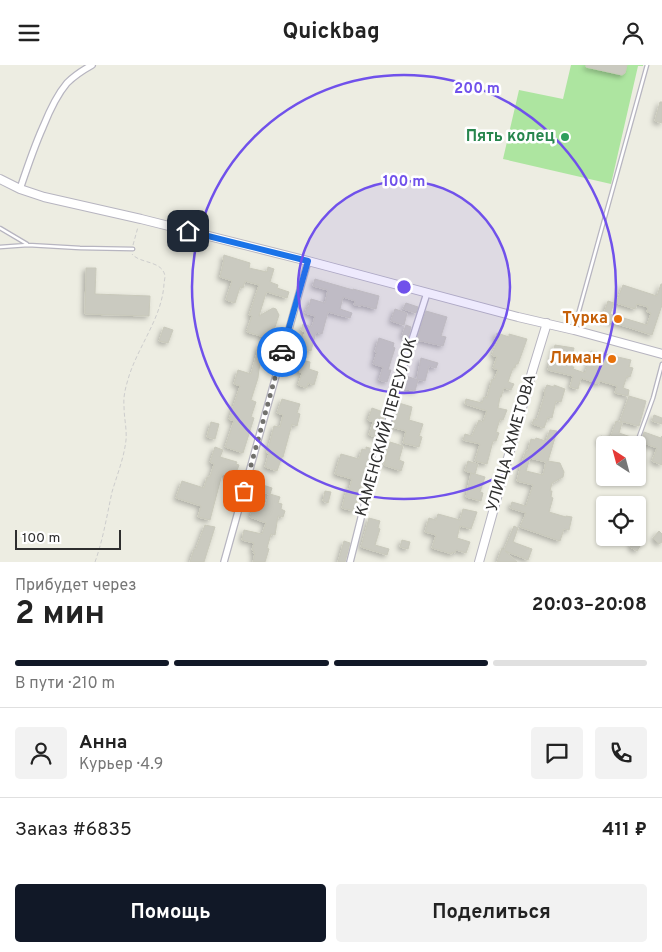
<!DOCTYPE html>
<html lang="ru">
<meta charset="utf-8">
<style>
:root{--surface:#fff;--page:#f2f2f2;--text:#222;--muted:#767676;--line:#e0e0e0;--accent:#111827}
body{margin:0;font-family:Overpass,sans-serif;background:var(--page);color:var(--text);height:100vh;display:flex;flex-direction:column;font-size:19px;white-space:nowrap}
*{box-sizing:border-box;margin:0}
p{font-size:16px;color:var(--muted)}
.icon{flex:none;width:28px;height:28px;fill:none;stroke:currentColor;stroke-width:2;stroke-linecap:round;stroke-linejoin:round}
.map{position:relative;height:497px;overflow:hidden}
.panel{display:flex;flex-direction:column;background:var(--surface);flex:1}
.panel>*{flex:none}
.needle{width:32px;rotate:324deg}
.tools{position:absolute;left:596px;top:371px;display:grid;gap:10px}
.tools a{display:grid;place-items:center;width:50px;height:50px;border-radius:5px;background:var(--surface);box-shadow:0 1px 4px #0004;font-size:25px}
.scale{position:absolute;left:15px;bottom:12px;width:106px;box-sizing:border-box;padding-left:5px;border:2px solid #2e2e2e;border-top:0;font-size:14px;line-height:18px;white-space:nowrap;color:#2e2e2e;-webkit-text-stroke:4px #fff;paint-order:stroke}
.pin{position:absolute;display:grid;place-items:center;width:42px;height:42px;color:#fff;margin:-21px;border-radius:10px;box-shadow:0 2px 8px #0006}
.courier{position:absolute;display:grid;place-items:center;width:50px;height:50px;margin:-25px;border:4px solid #1a73e8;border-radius:50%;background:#fff;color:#222;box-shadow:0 1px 6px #0007}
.headline em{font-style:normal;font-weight:700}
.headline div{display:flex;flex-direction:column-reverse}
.headline{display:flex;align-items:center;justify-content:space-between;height:85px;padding:0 15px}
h1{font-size:32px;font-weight:700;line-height:38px}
.bar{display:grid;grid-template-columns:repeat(4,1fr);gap:8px 5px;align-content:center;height:60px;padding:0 15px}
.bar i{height:6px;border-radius:4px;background:var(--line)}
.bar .selected{background:var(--accent)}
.bar p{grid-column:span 4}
.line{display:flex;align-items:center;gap:12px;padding:0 15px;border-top:1px solid var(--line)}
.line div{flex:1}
.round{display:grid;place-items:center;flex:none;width:52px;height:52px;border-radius:5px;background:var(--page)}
.button{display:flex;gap:10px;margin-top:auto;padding:10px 15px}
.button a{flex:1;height:58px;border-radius:5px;background:var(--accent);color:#fff;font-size:20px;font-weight:700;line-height:58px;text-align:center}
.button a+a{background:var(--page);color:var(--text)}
header{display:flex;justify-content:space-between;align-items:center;height:65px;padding:0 15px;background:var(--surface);font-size:22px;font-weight:700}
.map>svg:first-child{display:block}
.pitch{fill:#ade5a0}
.building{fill:#cacac0;stroke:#c9c9bb;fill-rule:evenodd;filter:url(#shadow)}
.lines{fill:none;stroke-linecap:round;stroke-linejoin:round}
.lane-casing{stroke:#b7b5c0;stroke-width:5}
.street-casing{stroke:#b7b5c0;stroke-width:8}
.secondary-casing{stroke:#b7b5c0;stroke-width:10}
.path{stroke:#cdcdcd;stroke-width:1;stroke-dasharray:4 2.5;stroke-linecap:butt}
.lane{stroke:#fff;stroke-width:2.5}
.street{stroke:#fff;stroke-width:5.5}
.secondary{stroke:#fff;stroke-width:8}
.done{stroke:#71716d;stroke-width:5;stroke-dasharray:0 9}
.route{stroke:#1a73e8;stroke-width:6}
.ring{fill:none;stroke:#7051eb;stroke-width:2.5}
.leisure-dot{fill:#2e9e5b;stroke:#fff;stroke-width:2}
.food-dot{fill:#e8710a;stroke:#fff;stroke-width:2}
.labels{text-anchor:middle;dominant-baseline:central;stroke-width:5;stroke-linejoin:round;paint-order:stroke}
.leisure-label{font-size:16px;font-weight:bold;fill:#27864d;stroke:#fff;text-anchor:end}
.food-label{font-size:16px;font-weight:bold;fill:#c56008;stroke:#fff;text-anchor:end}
.street-label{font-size:16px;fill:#2e2e2e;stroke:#fff}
.centre{fill:#7051eb;stroke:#fff;stroke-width:2.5}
.ring-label{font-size:15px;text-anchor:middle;font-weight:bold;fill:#7051eb;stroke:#fff;stroke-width:5;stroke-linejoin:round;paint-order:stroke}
</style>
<header><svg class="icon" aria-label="menu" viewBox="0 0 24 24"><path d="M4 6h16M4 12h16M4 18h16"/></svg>Quickbag<svg class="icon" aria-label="person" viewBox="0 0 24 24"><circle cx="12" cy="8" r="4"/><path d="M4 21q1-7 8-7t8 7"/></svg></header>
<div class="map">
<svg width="662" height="497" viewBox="0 0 662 497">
<defs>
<filter id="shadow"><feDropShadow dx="-2.5" dy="2.5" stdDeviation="2.5" flood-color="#0004"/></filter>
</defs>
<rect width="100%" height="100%" fill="#edede2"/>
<path class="pitch" d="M 571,0 L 643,0 L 643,1 L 638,1 L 611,119 L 503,94 L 519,25 L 563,34 Z"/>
<path class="building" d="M 586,0 L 627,0 L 625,8 L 622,10 L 586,2 Z
M 660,37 L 662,37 L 662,58 L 655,56 Z
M 224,190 L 250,198 L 249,203 L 267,207 L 268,202 L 274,204 L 270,217 L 278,220 L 277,223 L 289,227 L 287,233 L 267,227 L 266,228 L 259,251 L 273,243 L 276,244 L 279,250 L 271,274 L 247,267 L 248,265 L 247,265 L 252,251 L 249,250 L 259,220 L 245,216 L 243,223 L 240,222 L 235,238 L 226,235 L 232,216 L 220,212 L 224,195 L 223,195 Z
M 86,203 L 96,203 L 95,229 L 150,231 L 149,251 L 85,249 Z
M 315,214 L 353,225 L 353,224 L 379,231 L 376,244 L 361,240 L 361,241 L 354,240 L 355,236 L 343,232 L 340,244 L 352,248 L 350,253 L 328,247 L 322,269 L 316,267 L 311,286 L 300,283 L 305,267 L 301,265 L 303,259 L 312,262 L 315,251 L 305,248 L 307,242 L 309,242 L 311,234 L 325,238 L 328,225 L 313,221 Z
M 661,219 L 662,219 L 662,240 L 652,270 L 602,254 L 608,236 L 614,238 L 610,249 L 647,260 L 651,248 L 647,247 L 648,242 L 637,239 L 635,244 L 616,238 L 623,220 L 657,231 Z
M 406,238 L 418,242 L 416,248 L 403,244 Z
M 395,244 L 407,248 L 404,260 L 391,256 Z
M 426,246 L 447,252 L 441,271 L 446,272 L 443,281 L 417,275 Z
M 406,260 L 411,262 L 408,273 L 402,271 Z
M 164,262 L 173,265 L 168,278 L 159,276 Z
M 497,268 L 509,272 L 509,269 L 527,274 L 518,299 L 516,299 L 515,303 L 513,303 L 508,317 L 514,319 L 511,325 L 504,323 L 501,332 L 500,332 L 498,343 L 507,345 L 503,355 L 500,354 L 496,367 L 499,368 L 496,376 L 493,376 L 487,399 L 475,396 L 480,379 L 463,375 L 465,369 L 472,371 L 479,355 L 483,357 L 487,346 L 465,339 L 466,334 L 482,338 L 484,332 L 487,333 L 492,314 L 494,315 L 498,305 L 493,303 L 497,292 L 492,290 L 498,275 L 495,274 Z
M 379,273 L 394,278 L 393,282 L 395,283 L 388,305 L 391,305 L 387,317 L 379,315 L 383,302 L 373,299 L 377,287 L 375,287 Z
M 555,280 L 574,283 L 572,293 L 574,293 L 572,302 L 574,302 L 573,304 L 585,308 L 587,302 L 588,302 L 591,286 L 631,295 L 629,302 L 633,303 L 630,312 L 627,311 L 623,323 L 629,325 L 628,331 L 615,328 L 617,321 L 600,316 L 599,319 L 581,313 L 578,324 L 570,322 L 573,311 L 548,305 Z
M 259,281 L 265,283 L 259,304 L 258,313 L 251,335 L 256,337 L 251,352 L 254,353 L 243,388 L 225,382 L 234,356 L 229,354 L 240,321 L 234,319 L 238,305 L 251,309 Z
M 421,293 L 438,298 L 436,303 L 429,301 L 425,316 L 417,314 Z
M 297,294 L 310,297 L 309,304 L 318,307 L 314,320 L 308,318 L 307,323 L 298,320 L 302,308 L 299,307 L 300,306 L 294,304 Z
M 406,311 L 418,315 L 415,326 L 403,323 Z
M 547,320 L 554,322 L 554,320 L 565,324 L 561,337 L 556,336 L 552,353 L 548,352 L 544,363 L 532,359 L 534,354 L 537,355 L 545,329 L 544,326 Z
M 629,331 L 646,336 L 639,361 L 620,356 Z
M 282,334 L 300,339 L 297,348 L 300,349 L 297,361 L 292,359 L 283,392 L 282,392 L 277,406 L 265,402 L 269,388 L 267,388 L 274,361 L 280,362 L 283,350 L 277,348 Z
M 399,338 L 412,342 L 409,355 L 423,359 L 419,371 L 422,372 L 419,382 L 403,378 L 406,366 L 392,362 Z
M 372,343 L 386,348 L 383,356 L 381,355 L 377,366 L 380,368 L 379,373 L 369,370 L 373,357 L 368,355 Z
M 654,350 L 662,353 L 662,359 L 652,356 Z
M 616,356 L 622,358 L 619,368 L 634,373 L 632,380 L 608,380 L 599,376 L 601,371 L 610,374 Z
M 211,357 L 219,359 L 215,374 L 207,372 Z
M 550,365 L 557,366 L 548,396 L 560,398 L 564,407 L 563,412 L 552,418 L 550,426 L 552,426 L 551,432 L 553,433 L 549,447 L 566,452 L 566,451 L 572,452 L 569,465 L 564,464 L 560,476 L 520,462 L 526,448 L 510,443 L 512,437 L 526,441 L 533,420 L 517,416 L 521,400 L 526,386 L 528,386 L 531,374 L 535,375 L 536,373 L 546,376 ZM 530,393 L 546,397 L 543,410 L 526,406 Z
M 644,367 L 661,373 L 662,371 L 662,400 L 652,396 L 657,383 L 641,377 Z
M 390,377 L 403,381 L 399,395 L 404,397 L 401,406 L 384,400 Z
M 215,382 L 223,385 L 220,392 L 237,397 L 236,399 L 239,400 L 234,413 L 222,409 L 210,455 L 198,452 L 201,441 L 176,433 L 182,416 L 204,423 L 207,412 L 210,412 L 214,399 L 210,397 Z
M 366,382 L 376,385 L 366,418 L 362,417 L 354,446 L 342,443 L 347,424 L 349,425 L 352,414 L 335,409 L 341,389 L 359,394 L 362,384 L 366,385 Z
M 468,396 L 478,399 L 475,409 L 485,412 L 480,427 L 483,428 L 481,436 L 466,432 L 471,408 L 474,409 L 465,406 Z
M 263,420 L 272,423 L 270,429 L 280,432 L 278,438 L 282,439 L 281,444 L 285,446 L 283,452 L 278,451 L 275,470 L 271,469 L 267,483 L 269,484 L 265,497 L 253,497 L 255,488 L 253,488 L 254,485 L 252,485 L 254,478 L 242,475 L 244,465 L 262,469 L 266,458 L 250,452 L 255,439 L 265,442 L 269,429 L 261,427 Z
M 325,426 L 331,427 L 328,438 L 323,436 Z
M 463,444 L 477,447 L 471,464 L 460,461 L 457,473 L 470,477 L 466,488 L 456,485 L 455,488 L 452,487 L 452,489 L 432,483 L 436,470 L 425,467 L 429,453 L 436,455 L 438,449 L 460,455 Z
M 369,453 L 380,456 L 378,463 L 380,464 L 375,480 L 389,484 L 387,490 L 361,482 Z
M 205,460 L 215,462 L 204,497 L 190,497 L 194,484 L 196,484 Z
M 514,461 L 518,463 L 513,477 L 532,484 L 528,495 L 505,486 L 517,497 L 497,497 L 502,483 L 504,485 Z
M 659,466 L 662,469 L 662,477 L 659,479 L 653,473 Z
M 636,473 L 642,478 L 637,486 L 630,482 Z
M 402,475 L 410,477 L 408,484 L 400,482 Z
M 344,476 L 350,478 L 345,497 L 338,497 Z"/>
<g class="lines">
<g class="lane-casing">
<path id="lane" d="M 0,163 L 27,179
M 0,182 L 28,180 L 80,183 L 133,184
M 574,264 L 647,0
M 636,380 L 653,333 L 662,299"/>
</g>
<g class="street-casing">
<path id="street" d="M 20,124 C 27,103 34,82 43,62 C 49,47 56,31 67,18 C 74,11 83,5 92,0
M 224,497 L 308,196
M 350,497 L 366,433 L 380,388 L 397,322 L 427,228"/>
</g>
<g class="secondary-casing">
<path id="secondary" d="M 0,114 L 20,124 L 44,132 L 141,154 L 308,196 L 518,252 L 574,265 L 662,289
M 479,497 L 532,307 L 547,258"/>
</g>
<path class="path" d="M 133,180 L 138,162
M 95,497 C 103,475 107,450 112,427 C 117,410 124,393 126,375 C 127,364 124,353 124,341 C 123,331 126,321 129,311 C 139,280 162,252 164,219 C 164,217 165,214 165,211 C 162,195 140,199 132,189"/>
<use href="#lane" class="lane"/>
<use href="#street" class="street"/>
<use href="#secondary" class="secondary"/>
</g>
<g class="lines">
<path class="done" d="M 244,426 L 282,287"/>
<path class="route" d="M 188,166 L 308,196 L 282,287"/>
</g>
<circle cx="404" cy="222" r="106" fill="#7051eb" fill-opacity=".12"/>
<g class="ring">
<circle cx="404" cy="222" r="106"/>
<circle cx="404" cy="222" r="212"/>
</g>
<circle class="leisure-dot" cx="565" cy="72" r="5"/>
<g class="food-dot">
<circle cx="618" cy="254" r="5"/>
<circle cx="612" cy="294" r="5"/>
</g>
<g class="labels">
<g class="leisure-label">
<text x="555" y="72">Пять колец</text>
</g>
<g class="food-label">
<text x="608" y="254">Турка</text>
<text x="602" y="294">Лиман</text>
</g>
<g class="street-label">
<text transform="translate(387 362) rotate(-74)">КАМЕНСКИЙ ПЕРЕУЛОК</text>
<text transform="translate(512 378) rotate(-74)">УЛИЦА АХМЕТОВА</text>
</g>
</g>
<circle cx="404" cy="222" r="8" class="centre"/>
<g class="ring-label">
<text x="477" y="28">200 m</text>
<text x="404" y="121">100 m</text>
</g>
</svg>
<div class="tools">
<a><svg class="needle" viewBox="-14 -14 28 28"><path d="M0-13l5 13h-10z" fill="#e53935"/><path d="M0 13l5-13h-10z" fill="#767676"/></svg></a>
<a><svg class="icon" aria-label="locate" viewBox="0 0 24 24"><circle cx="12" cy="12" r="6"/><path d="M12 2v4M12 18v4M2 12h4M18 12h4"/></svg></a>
</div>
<div class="scale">100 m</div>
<div class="pin" style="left:244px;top:426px;background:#ea580c"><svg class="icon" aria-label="bag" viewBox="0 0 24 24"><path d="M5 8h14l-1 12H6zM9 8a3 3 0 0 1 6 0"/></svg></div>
<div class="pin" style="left:188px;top:166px;background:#1f2937"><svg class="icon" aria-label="home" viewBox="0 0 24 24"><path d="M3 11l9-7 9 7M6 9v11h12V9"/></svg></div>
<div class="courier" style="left:282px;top:287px"><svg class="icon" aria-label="car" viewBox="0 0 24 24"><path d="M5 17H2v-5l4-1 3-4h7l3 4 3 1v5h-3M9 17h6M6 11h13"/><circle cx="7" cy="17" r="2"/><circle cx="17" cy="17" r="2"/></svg></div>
</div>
<section class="panel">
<div class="headline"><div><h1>2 мин</h1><p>Прибудет через</p></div><em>20:03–20:08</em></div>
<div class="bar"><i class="selected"></i><i class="selected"></i><i class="selected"></i><i></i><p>В пути · 210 m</p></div>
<div class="line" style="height:90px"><a class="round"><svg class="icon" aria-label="person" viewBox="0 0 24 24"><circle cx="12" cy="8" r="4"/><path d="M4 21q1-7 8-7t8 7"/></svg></a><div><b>Анна</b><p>Курьер · 4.9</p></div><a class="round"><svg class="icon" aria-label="chat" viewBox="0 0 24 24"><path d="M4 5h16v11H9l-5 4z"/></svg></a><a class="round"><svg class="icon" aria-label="phone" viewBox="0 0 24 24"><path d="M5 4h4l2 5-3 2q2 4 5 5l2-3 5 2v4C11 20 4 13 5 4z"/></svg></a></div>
<div class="line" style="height:65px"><div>Заказ #6835</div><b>411 ₽</b></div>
<div class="button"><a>Помощь</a><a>Поделиться</a></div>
</section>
